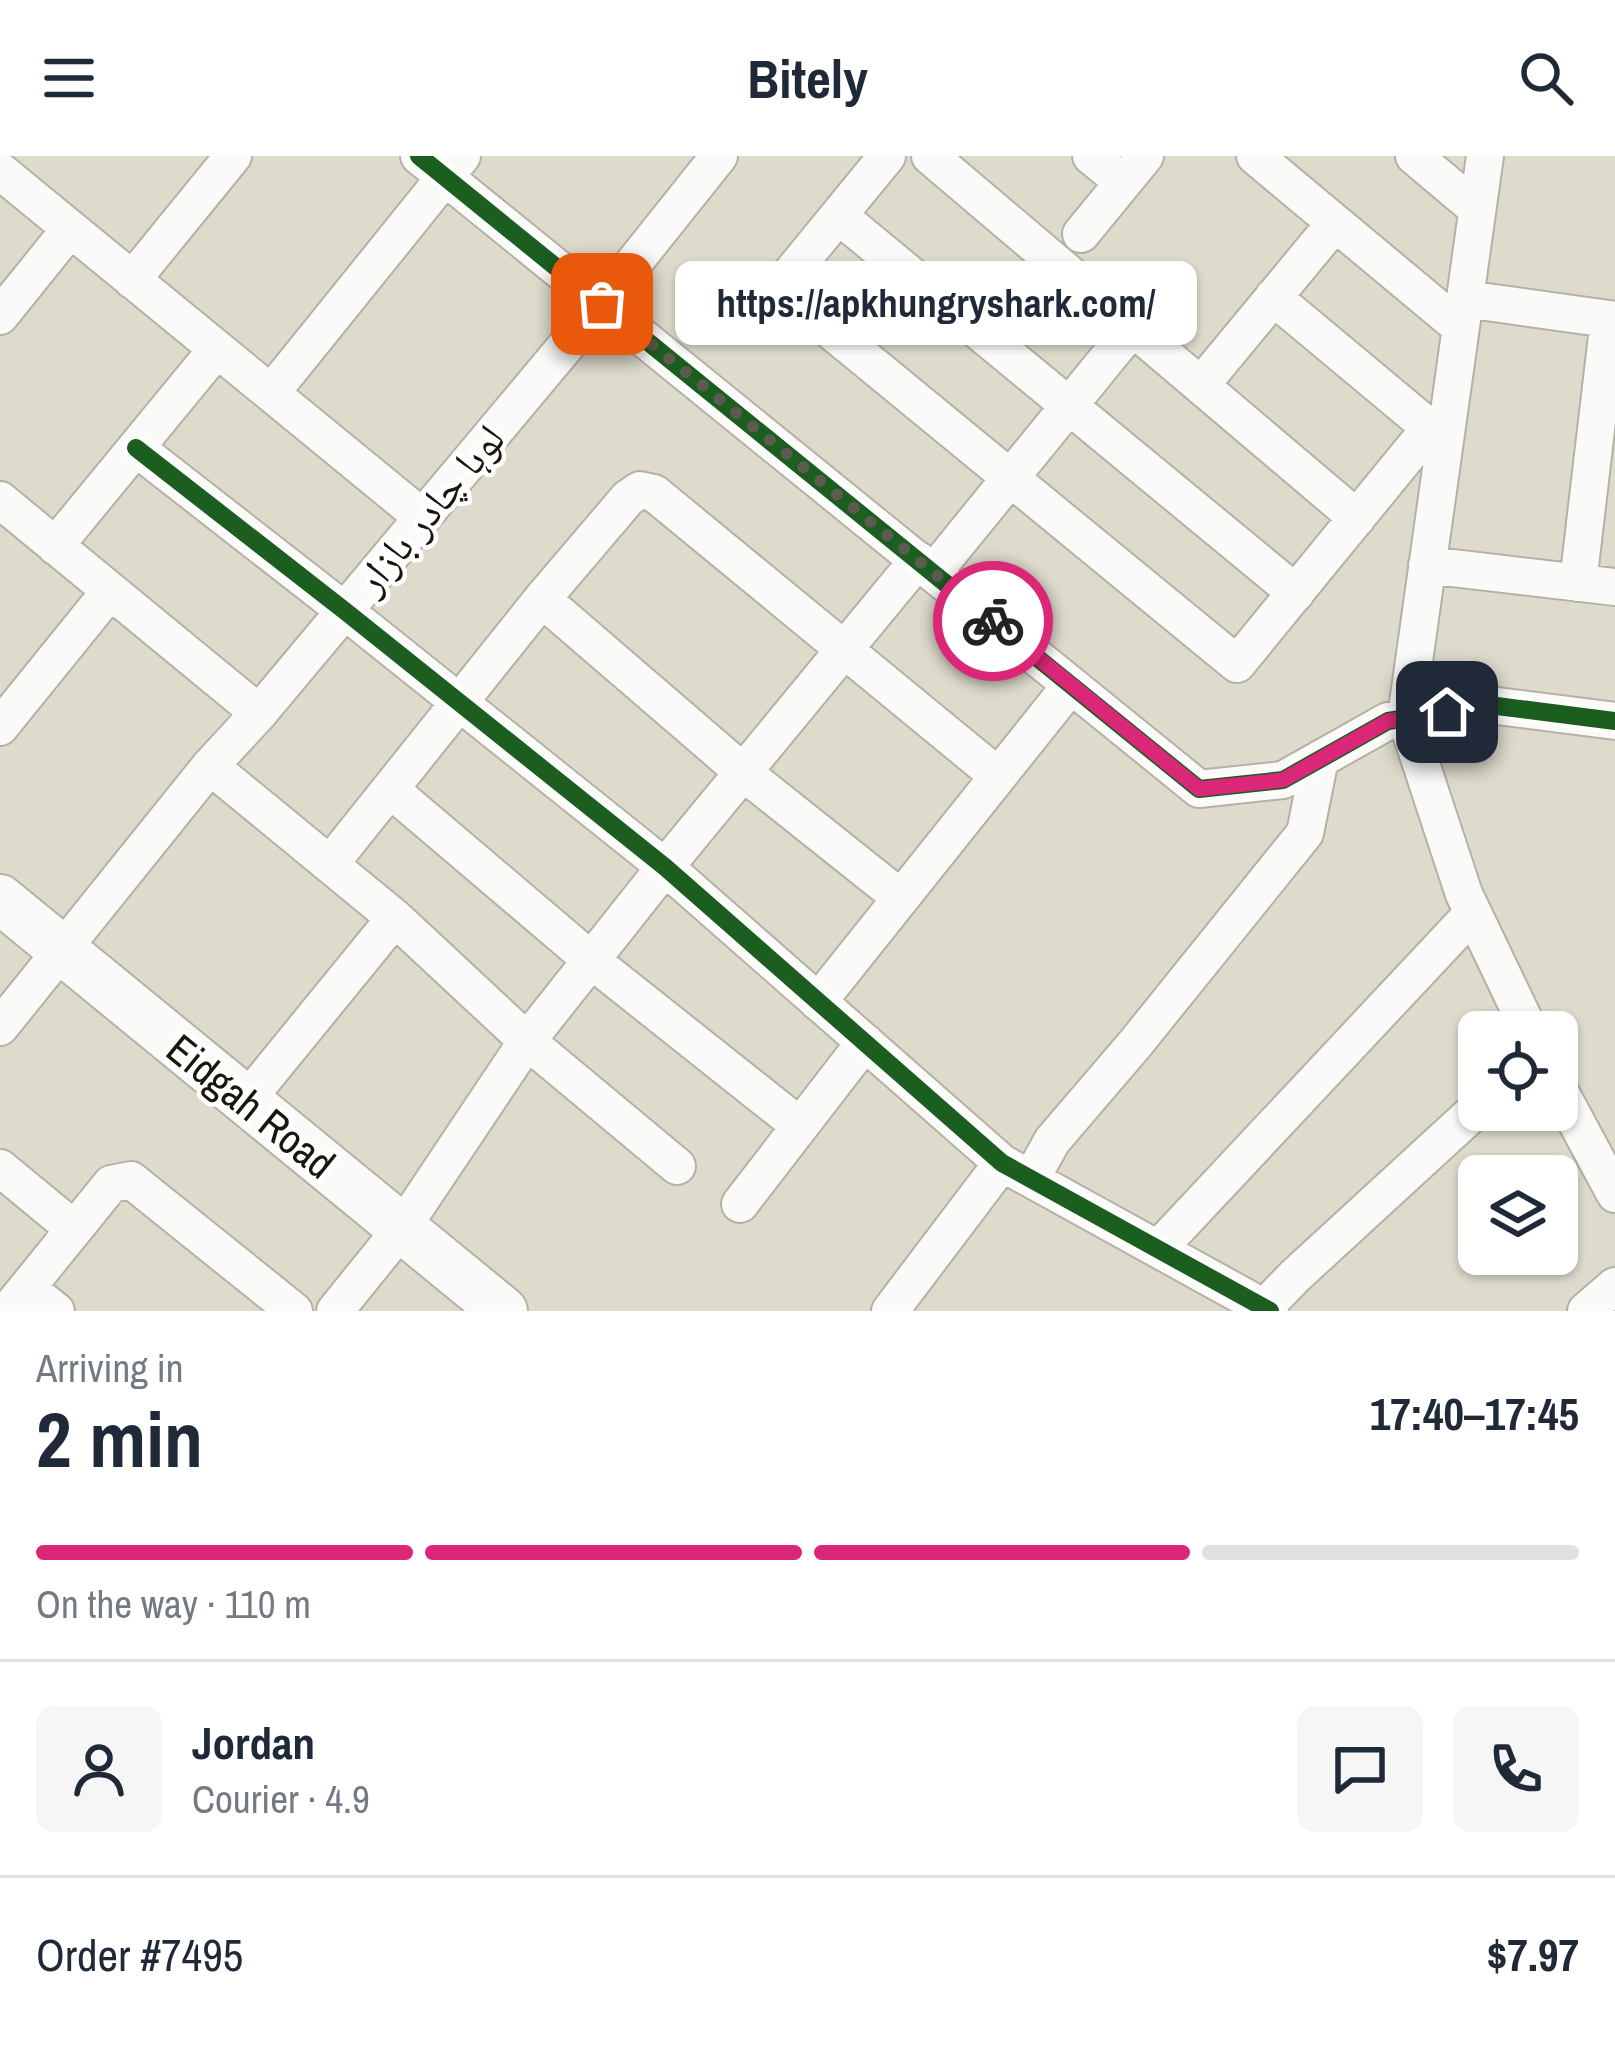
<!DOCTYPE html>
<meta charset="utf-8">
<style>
:root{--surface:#fff;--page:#f6f6f7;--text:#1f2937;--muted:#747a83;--line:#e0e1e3;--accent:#db2777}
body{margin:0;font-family:"Archivo Narrow","Noto Naskh Arabic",sans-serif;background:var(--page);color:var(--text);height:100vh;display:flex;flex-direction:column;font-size:45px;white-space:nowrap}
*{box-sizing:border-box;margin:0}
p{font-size:39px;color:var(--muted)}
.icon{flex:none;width:66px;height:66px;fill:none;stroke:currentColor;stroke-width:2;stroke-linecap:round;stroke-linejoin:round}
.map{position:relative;height:1155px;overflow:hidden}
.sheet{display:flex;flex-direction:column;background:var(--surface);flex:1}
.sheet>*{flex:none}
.fabs{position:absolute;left:1458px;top:855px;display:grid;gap:24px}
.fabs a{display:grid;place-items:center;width:120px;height:120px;border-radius:18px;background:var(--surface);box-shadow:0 3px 9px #0004;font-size:60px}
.pin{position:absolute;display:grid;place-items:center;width:102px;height:102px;color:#fff;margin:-51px;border-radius:24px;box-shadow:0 6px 18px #0006}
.courier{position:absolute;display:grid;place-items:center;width:120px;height:120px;margin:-60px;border:9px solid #db2777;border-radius:50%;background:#fff;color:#222;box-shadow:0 3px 15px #0007}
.bubble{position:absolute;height:84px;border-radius:18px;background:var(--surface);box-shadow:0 3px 9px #0004;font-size:39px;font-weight:800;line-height:84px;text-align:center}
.headline em{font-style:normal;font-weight:800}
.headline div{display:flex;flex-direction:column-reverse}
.headline{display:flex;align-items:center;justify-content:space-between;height:204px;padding:0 36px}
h1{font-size:78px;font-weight:800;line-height:90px}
.bar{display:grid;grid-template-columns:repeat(4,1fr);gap:18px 12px;align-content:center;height:144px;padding:0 36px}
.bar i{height:15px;border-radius:9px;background:var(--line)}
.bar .on{background:var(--accent)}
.bar p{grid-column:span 4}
.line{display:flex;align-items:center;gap:30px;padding:0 36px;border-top:3px solid var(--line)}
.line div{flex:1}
.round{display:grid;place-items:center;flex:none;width:126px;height:126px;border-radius:18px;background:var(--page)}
header{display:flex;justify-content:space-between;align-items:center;height:156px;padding:0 36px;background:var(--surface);font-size:54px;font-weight:800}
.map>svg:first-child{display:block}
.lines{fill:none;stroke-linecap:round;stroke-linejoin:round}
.minor-casing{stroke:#b4b1a6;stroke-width:40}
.major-casing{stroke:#b4b1a6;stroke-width:52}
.minor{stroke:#fafaf8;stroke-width:36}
.major{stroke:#fafaf8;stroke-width:48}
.cycleway-casing{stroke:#fff;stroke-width:26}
.cycleway{stroke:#1b5e20;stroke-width:18}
.done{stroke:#5d5b50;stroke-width:12;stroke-dasharray:0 21.6}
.route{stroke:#db2777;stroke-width:15}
.labels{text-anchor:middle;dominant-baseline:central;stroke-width:9;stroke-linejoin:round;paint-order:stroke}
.street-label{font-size:42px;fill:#18160d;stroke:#fff}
</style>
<header><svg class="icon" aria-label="menu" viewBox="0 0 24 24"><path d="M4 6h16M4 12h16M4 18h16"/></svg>Bitely<svg class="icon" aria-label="search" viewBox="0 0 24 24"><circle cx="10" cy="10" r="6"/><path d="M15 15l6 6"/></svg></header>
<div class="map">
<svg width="1615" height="1155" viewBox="0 0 1615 1155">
<rect width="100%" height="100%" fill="#dedbcd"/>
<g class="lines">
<g class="minor-casing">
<path id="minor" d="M 419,0 L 1199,633 L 1283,624 L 1388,565 L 1489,549 L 1615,565
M 887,0 L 779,132 L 1237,508 L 1430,272 L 1447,270
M 930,0 L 1357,362
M 1091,0 L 1123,26
M 1255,0 L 1460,171
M 1414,0 L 1477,53
M 1485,0 L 1406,562 L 1464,738 L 1530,876
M 0,15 L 422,361
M 839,60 L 1296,437
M 1081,78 L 1145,0
M 132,124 L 233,0
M 1273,141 L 1430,272
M 1465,143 L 1615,164
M 0,160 L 70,73
M 1201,229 L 1335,67
M 271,237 L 462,0
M 136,292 L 345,455 L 665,711 L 1002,1007 L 1270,1155
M 0,344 L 259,557
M 55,390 L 217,193
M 1427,409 L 1615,431
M 933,417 L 1133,171
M 1578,427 L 1609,163
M 542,443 L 744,617 L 901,742
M 0,571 L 110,435
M 210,610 L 395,762 L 527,885 L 677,1010
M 391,634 L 591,804 L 800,970
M 330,708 L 542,443 L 628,342 L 640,334 L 654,337 L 998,620
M 818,846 L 1071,529
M 0,871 L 210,610 L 259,557 L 601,148 L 719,0
M 1557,930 L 1615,1038
M 245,946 L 395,762
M 0,1012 L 74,1073
M 1031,1023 L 1052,985 L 1135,888 L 1305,677 L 1320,603
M 740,1048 L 865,886
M 1158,1093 L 1473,757
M 27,1132 L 56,1155
M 1264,1152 L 1295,1120 L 1479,951
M 8,1155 L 111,1028 L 131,1024 L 294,1155
M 335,1155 L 402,1072 L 527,885 L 665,711 L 918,404
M 890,1155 L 1002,1007
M 1586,1155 L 1615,1130"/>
</g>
<g class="major-casing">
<path id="major" d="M 0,743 L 503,1155"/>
</g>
<use href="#minor" class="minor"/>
<use href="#major" class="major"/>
<g class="cycleway-casing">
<path id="cycleway" d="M 419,0 L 1199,633 L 1283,624 L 1388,565 L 1489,549 L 1615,565
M 136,292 L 345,455 L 665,711 L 1002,1007 L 1270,1155"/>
</g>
<use href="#cycleway" class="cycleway"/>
</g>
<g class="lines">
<path class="done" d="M 602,148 L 993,465"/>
<path class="route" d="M 993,465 L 1199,633 L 1283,624 L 1388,565 L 1447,556"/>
</g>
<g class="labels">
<g class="street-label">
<text transform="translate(429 353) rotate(-50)">لوہا چادر بازار</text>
<text transform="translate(251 950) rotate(39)">Eidgah Road</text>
</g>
</g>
</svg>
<div class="fabs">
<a><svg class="icon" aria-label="locate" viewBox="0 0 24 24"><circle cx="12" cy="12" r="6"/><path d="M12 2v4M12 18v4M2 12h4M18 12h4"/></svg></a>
<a><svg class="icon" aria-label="layers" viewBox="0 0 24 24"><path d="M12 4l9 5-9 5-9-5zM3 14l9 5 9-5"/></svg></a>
</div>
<div class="pin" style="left:602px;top:148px;background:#ea580c"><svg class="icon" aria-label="bag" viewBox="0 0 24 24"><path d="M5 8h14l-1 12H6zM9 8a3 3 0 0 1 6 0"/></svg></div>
<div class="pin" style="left:1447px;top:556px;background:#1f2937"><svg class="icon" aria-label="home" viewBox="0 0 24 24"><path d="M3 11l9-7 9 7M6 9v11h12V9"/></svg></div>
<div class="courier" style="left:993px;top:465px"><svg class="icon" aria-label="bike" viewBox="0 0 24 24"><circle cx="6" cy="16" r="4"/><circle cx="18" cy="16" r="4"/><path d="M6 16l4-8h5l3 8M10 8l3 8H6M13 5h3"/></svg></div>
<div class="bubble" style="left:675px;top:105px;width:522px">https://apkhungryshark.com/</div>
</div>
<section class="sheet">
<div class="headline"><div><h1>2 min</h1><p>Arriving in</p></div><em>17:40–17:45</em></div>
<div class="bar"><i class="on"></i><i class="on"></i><i class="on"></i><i></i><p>On the way · 110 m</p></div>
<div class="line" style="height:216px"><a class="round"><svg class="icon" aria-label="person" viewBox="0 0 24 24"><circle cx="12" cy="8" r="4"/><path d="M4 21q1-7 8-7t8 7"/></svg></a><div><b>Jordan</b><p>Courier · 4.9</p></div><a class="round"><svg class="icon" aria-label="chat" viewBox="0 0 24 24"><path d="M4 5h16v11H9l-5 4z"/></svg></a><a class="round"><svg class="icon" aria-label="phone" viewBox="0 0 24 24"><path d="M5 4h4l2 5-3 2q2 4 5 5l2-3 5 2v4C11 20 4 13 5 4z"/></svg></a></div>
<div class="line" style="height:156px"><div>Order #7495</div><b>$7.97</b></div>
</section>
